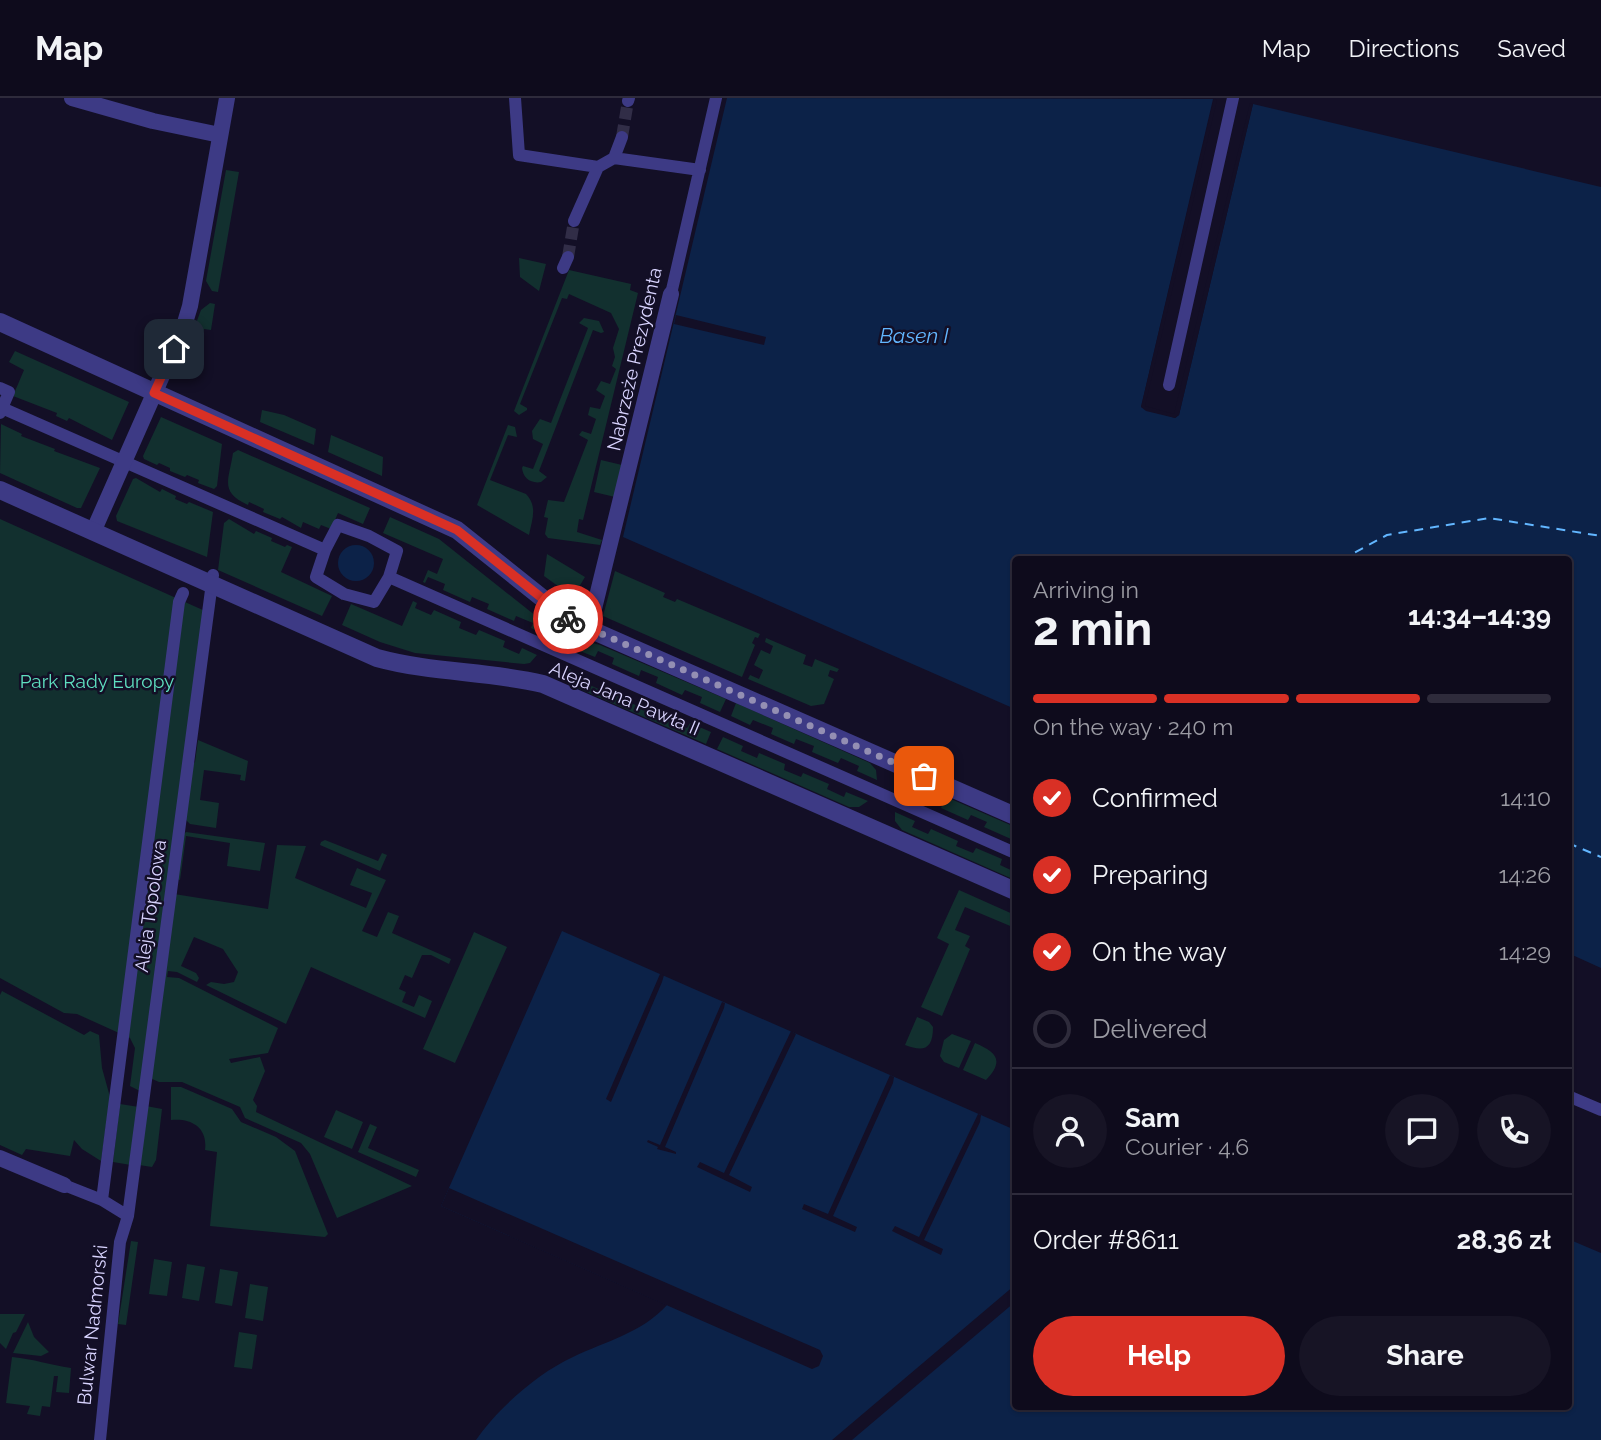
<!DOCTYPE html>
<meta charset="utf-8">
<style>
:root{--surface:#0e0b1c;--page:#171425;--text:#f1f3f6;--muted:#9b9ba3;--line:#2e2b3b;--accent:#d93025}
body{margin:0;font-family:Raleway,sans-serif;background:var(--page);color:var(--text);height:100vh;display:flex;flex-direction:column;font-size:26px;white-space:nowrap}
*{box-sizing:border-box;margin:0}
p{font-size:23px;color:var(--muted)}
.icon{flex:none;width:38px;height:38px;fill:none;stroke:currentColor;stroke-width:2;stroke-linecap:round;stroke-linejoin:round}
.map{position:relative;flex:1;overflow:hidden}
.sheet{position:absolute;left:1012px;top:458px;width:560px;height:854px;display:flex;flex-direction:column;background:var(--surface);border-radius:7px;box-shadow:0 2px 5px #0004,0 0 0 2px var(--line)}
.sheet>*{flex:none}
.pin{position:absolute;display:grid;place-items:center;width:60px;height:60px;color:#fff;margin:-30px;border-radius:14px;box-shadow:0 4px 10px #0006}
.courier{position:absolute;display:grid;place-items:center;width:70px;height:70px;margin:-35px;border:5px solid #d93025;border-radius:50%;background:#fff;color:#222;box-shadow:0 2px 9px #0007}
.head em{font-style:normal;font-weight:700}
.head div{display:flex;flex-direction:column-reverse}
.head{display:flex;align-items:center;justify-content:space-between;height:119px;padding:0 21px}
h1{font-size:46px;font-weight:700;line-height:52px}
.bar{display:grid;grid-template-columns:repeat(4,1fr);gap:10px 7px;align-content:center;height:84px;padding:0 21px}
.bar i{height:9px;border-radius:5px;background:var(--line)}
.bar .active{background:var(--accent)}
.bar p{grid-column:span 4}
.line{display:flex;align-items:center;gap:18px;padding:0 21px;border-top:2px solid var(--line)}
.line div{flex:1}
.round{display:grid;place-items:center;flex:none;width:74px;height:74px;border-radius:37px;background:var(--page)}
ol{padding:0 21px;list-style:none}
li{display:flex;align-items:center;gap:21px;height:77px}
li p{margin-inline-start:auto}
li .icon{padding:7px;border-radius:50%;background:var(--accent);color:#fff;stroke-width:4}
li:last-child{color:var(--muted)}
li i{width:38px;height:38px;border:4px solid var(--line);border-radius:50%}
.button{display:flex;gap:14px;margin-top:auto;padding:14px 21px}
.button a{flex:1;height:80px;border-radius:42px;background:var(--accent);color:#fff;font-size:28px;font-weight:700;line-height:80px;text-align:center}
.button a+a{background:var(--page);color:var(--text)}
header{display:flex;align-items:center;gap:42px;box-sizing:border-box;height:98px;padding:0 35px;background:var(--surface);border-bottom:2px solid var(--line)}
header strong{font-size:33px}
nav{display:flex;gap:38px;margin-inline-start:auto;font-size:24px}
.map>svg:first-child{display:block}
.green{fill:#12302f}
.water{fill:#0c2248}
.pier{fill:#130f26}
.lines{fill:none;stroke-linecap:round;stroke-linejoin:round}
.ferry{stroke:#62b6ff;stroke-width:2;stroke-dasharray:9 7;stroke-linecap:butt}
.pedestrian-tunnel{stroke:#312d47;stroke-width:12;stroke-dasharray:12 6;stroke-linecap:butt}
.pedestrian{stroke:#3d3a85;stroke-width:12}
.minor{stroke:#3d3a85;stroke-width:16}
.tertiary{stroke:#3d3a85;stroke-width:18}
.done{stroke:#948fb3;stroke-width:7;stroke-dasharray:0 12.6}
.route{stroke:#d93025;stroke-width:9}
.labels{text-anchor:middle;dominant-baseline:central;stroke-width:5;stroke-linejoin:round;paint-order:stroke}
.street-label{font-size:19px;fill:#d9d4ff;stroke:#130f26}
.park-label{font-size:19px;fill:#5fe0c0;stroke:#130f26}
.water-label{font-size:21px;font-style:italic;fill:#62b6ff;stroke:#130f26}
</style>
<header>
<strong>Map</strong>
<nav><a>Map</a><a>Directions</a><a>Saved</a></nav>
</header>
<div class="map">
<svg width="1601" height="1342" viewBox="0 0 1601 1342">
<rect width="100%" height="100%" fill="#130f26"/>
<path class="green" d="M 226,72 L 239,74 L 218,194 L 212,193 L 206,183 Z
M 519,160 L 546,166 L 539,193 L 520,179 Z
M 569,172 L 631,186 L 630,192 L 638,195 L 583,422 L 579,421 L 577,434 L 602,442 L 600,447 L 548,440 L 545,436 L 548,420 L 544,419 L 548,402 L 564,404 L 588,342 L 579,337 L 582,333 L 591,336 L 596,321 L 588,317 L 590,309 L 600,311 L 605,298 L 596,292 L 601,283 L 610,286 L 616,271 L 612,268 L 615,259 L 613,250 L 619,231 L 611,215 L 569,196 L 567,201 L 562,200 L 520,306 L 527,310 L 527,312 L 519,317 L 514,313 Z
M 210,205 L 215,206 L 211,232 L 204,231 L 199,254 L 186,252 L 201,212 Z
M 584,220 L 599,223 L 604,234 L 601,235 L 593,232 L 539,373 L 547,379 L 541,384 C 531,386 523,380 522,370 L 523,368 L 533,371 L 543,346 L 533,341 L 532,333 L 540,321 L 551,325 L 588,230 L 579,225 Z
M 15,253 L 129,304 L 112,342 L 69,320 L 67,323 L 56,318 L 57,315 L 13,298 L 24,272 L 9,264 Z
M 262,312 L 284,317 L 316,331 L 314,347 L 260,324 Z
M 161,319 L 222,346 L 217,388 L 214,391 L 198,385 L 199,382 L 187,377 L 185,379 L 170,373 L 170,370 L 159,365 L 157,367 L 144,361 L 143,358 Z
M 1,326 L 22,336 L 21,338 L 55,351 L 54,353 L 100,370 L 81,410 L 77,410 L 0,375 Z
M 508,327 L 515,329 L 517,339 L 508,337 L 490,382 L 526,396 C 538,409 532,421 529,437 L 477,407 Z
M 331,337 L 383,359 L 382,378 L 328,354 Z
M 238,352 L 370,410 L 363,426 L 338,415 L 331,431 L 321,427 L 319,431 L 303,424 L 301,430 L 282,419 L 280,421 L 263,414 L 264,411 L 249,404 L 248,407 C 219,394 229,382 233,355 Z
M 601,362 L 622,367 L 615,399 L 594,394 Z
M 136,380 L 160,394 L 162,391 L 176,398 L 175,401 L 187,406 L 189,404 L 213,414 L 207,459 L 117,423 L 116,418 L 133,381 Z
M 390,419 L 439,441 L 541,522 L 545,526 L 546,537 L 531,530 L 533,525 L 516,518 L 514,523 L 487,511 L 489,506 L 472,499 L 470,504 L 443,492 L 445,486 L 428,479 L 425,485 L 423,484 L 428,472 L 437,476 L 443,461 L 383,435 Z
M 0,421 L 205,513 L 140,993 L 130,988 L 135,950 L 130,940 L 77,916 L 64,915 L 0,880 Z
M 229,421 L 254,436 L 256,433 L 272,440 L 271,443 L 285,449 L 287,447 L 292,449 L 281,474 L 332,498 L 322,518 L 218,472 L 224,425 Z
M 547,456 L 585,479 L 573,499 L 544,478 Z
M 615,473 L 665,495 L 663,499 L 675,504 L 677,501 L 760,536 L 758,540 L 755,539 L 752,545 L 755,547 L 742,579 L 603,518 Z
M 413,503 L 417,505 L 415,510 L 431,517 L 434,512 L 461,524 L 459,530 L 476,537 L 479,532 L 505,543 L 503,549 L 519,556 L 522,550 L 537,557 L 530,565 L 524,566 L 415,555 L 380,544 L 342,527 L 351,506 L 402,528 Z
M 766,540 L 806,557 L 803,566 L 812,569 L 815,561 L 839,571 L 837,574 L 830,572 L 828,578 L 834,581 L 824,606 L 811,608 L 748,581 L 750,577 L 759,581 L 763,572 L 754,567 L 761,552 L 770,556 L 773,548 L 765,544 Z
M 585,543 L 600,547 L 726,601 L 720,614 L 700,605 L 702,599 L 685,592 L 682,597 L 656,585 L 658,579 L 641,572 L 639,578 L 612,566 L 614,560 L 598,553 L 595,559 L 575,551 Z
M 567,570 L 587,579 L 585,585 L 601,592 L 604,587 L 629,598 L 627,603 L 644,611 L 647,606 L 673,617 L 671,623 L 687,630 L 690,625 L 711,634 L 706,646 L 575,589 L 567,579 Z
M 736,605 L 870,665 L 876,672 L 877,682 L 857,673 L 859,668 L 841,660 L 838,665 L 812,654 L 814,648 L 796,641 L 794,646 L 771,636 L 773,630 L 753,622 L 750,627 L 731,618 Z
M 723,639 L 743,648 L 741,653 L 757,660 L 759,655 L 785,666 L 784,672 L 801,679 L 803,675 L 829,686 L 827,691 L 844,699 L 846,694 L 868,703 L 859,709 L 849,709 L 717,651 Z
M 198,642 L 248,663 L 245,683 L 240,682 L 241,677 L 204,672 L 200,702 L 219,705 L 216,730 L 190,726 L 185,721 L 191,668 L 195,664 Z
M 915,688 L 928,691 L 1015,729 L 1015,736 L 1011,741 L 984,729 L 987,724 L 971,717 L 968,722 L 941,710 L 943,705 L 927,698 L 924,704 L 904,695 Z
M 895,714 L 915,723 L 912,729 L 928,736 L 931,731 L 958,743 L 956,748 L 973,755 L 976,750 L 1002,761 L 1000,767 L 1015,774 L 1015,782 L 902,732 L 895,723 Z
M 186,734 L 265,745 L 260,773 L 227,768 L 230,745 L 186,738 L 180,782 L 176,781 L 183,737 Z
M 325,742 L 378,763 L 382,755 L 387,757 L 380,773 L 320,747 L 321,744 Z
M 277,747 L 306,748 L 295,780 L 366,810 L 372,795 L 350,787 L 357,770 L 386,782 L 362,833 L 377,839 L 388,814 L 399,818 L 392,835 L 451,861 L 449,866 L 431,857 L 422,857 L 412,880 L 405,877 L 399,891 L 406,894 L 402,904 L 414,909 L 419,897 L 432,903 L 425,920 L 311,869 L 286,926 L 206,887 L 211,884 L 224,886 L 234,884 L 238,874 L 223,851 L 194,839 L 181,868 L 196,875 L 199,880 L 197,884 L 177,874 L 168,873 L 167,879 L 179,880 L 278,930 L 268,955 L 229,961 L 231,965 L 260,959 L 265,973 L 253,1002 L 257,1008 L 256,1014 L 412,1088 L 337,1120 L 310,1056 L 301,1045 L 245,1020 L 240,1009 L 182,984 L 159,984 L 150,980 L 174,796 L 268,811 Z
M 959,792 L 1015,817 L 1015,830 L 965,809 L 955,832 L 970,838 L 965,848 L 970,851 L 942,918 L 921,909 L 949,846 L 937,840 Z
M 474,834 L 507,849 L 455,965 L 423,951 Z
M 2,893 L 84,937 L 90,933 L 99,937 L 102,970 L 110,999 L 101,1063 L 82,1051 L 74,1042 L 70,1058 L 26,1051 L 22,1057 L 0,1047 L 0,897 Z
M 917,919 L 929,924 L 933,929 C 933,952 923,954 905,947 Z
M 952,936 L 971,943 L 959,970 L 944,964 L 940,958 L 944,942 Z
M 975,945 C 996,954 1005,962 986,982 L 963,972 Z
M 171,989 L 181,989 L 232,1011 L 241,1024 L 276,1039 L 295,1053 L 328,1136 L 325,1139 L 210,1128 L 217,1054 L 205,1052 C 208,1029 191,1020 171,1022 Z
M 120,1006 L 139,1009 L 131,1067 L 113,1064 Z
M 146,1008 L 162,1011 L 156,1062 L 152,1069 L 139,1067 Z
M 336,1012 L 363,1024 L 352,1051 L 324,1039 Z
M 370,1026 L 377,1029 L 368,1050 L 419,1072 L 416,1079 L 358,1054 Z
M 131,1143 L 138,1144 L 126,1227 L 118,1226 Z
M 154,1161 L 172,1164 L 167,1198 L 149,1196 Z
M 187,1166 L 205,1169 L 199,1203 L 182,1200 Z
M 220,1171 L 238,1174 L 232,1208 L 215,1205 Z
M 250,1186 L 268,1189 L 263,1223 L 245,1220 Z
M 0,1216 L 25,1216 L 16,1234 L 13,1235 L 6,1251 L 0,1245 Z
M 28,1224 L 34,1239 L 49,1254 L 41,1258 L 13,1255 Z
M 239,1234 L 257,1237 L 252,1271 L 234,1269 Z
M 12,1259 C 34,1261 50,1267 71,1270 L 69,1295 L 56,1294 L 58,1278 L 54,1278 L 50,1309 L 42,1308 L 40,1318 L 27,1316 L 30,1308 L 6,1305 Z"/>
<path class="water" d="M 727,0 L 1213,1 L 1141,309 L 1175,320 L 1179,317 L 1253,6 L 1601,89 L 1601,870 L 1568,855 L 1568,462 L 1015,462 L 1015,611 L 623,439 Z
M338 465a18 18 0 1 1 36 0a18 18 0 1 1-36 0Z
M 562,833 L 1015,1032 L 1015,1309 L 1568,1309 L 1568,1141 L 1601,1155 L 1601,1342 L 476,1342 C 498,1310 538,1275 573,1259 C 606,1243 642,1235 667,1207 L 441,1108 Z"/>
<path class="pier" d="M 1214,0 L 1217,2 L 1145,308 L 1174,316 L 1250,5 L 1253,6 L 1179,317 L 1175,320 L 1146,313 L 1141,309 Z
M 676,217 L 766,239 L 764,247 L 674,226 Z
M 660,876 L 664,877 L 662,884 L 611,1004 L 606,1001 Z
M 722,904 L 725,905 L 724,910 L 665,1049 L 676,1054 L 676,1056 L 657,1051 L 658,1049 L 647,1044 L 648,1042 L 660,1047 Z
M 791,933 L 796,936 L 729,1077 L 752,1089 L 750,1094 L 697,1069 L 700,1064 L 724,1075 Z
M 890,977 L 894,979 L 893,985 L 833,1118 L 857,1129 L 855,1134 L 802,1111 L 804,1106 L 828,1116 Z
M 978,1016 L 981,1017 L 980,1024 L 924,1142 L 943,1151 L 941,1157 L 892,1133 L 895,1128 L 919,1139 Z
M 449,1090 L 820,1252 L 823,1258 L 819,1268 L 812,1271 L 441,1108 Z
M 1015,1187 L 1015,1204 L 852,1342 L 832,1342 Z"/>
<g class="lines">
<path class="ferry" d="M 1341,462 L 1387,437 L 1489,420 L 1601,438
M 1568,745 L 1601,759"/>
<path class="pedestrian-tunnel" d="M 622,39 L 628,3
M 568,159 L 574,123"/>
<path class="pedestrian" d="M 515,0 L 519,57 L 598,69 L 614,60 L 700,72
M 628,3 L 629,0
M 614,60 L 622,39
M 574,123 L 598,69
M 563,170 L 568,159
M 671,196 L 716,0
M 1169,287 L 1233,0
M 0,290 L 9,294 L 0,315
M 2,310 L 325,452
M 338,427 L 369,438 L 397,453 L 389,479 L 374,504 L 344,496 L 316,479 L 325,452 Z
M 389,479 L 1015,755
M 1568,998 L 1601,1012
M 64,1087 L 102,1102 L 128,1118
M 102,1102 L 179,504 L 183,495
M 100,1342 L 120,1144 L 128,1118 L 213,477"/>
<path class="minor" d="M 72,0 L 153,23 L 220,37
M 93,434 L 184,228 L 190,208 L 227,0
M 589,531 L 671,196
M 0,1060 L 64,1087"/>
<path class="tertiary" d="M 0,224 L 457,432 L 571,523 L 1015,718
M 0,392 L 377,560 C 432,575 488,573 543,586 L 1015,793"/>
</g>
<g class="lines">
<path class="done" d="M 568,521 L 924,678"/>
<path class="route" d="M 174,251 L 154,295 L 457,432 L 568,521"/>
</g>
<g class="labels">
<g class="street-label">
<text transform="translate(634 261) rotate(-77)">Nabrzeże Prezydenta</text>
<text transform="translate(625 600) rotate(23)">Aleja Jana Pawła II</text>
<text transform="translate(150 808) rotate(-82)">Aleja Topolowa</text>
<text transform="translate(92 1227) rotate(-84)">Bulwar Nadmorski</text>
</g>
<g class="park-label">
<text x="97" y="583">Park Rady Europy</text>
</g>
<g class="water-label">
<text x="914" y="237">Basen I</text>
</g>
</g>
</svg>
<div class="pin" style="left:924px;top:678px;background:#ea580c"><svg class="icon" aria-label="bag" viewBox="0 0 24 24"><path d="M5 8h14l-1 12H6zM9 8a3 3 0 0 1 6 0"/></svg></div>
<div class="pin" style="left:174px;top:251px;background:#1f2937"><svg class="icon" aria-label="home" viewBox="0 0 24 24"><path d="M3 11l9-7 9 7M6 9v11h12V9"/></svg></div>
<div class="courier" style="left:568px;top:521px"><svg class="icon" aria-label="bike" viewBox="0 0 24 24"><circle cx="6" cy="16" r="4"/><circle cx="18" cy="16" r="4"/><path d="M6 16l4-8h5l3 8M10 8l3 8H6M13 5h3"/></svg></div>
<section class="sheet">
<div class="head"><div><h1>2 min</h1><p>Arriving in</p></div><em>14:34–14:39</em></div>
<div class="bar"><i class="active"></i><i class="active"></i><i class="active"></i><i></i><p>On the way · 240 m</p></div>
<ol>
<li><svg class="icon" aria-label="check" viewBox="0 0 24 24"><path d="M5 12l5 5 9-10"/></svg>Confirmed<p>14:10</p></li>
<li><svg class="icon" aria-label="check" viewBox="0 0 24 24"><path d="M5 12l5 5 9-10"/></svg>Preparing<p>14:26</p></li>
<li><svg class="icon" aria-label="check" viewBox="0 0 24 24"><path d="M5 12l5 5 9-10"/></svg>On the way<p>14:29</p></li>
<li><i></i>Delivered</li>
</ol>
<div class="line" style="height:126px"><a class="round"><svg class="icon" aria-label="person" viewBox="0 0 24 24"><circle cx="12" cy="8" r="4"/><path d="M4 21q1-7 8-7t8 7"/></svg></a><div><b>Sam</b><p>Courier · 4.6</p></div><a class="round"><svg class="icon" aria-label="chat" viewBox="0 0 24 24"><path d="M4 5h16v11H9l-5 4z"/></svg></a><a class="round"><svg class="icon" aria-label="phone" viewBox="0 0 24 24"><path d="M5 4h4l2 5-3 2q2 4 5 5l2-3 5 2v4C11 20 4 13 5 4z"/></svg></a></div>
<div class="line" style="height:91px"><div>Order #8611</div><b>28.36 zł</b></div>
<div class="button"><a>Help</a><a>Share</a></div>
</section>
</div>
